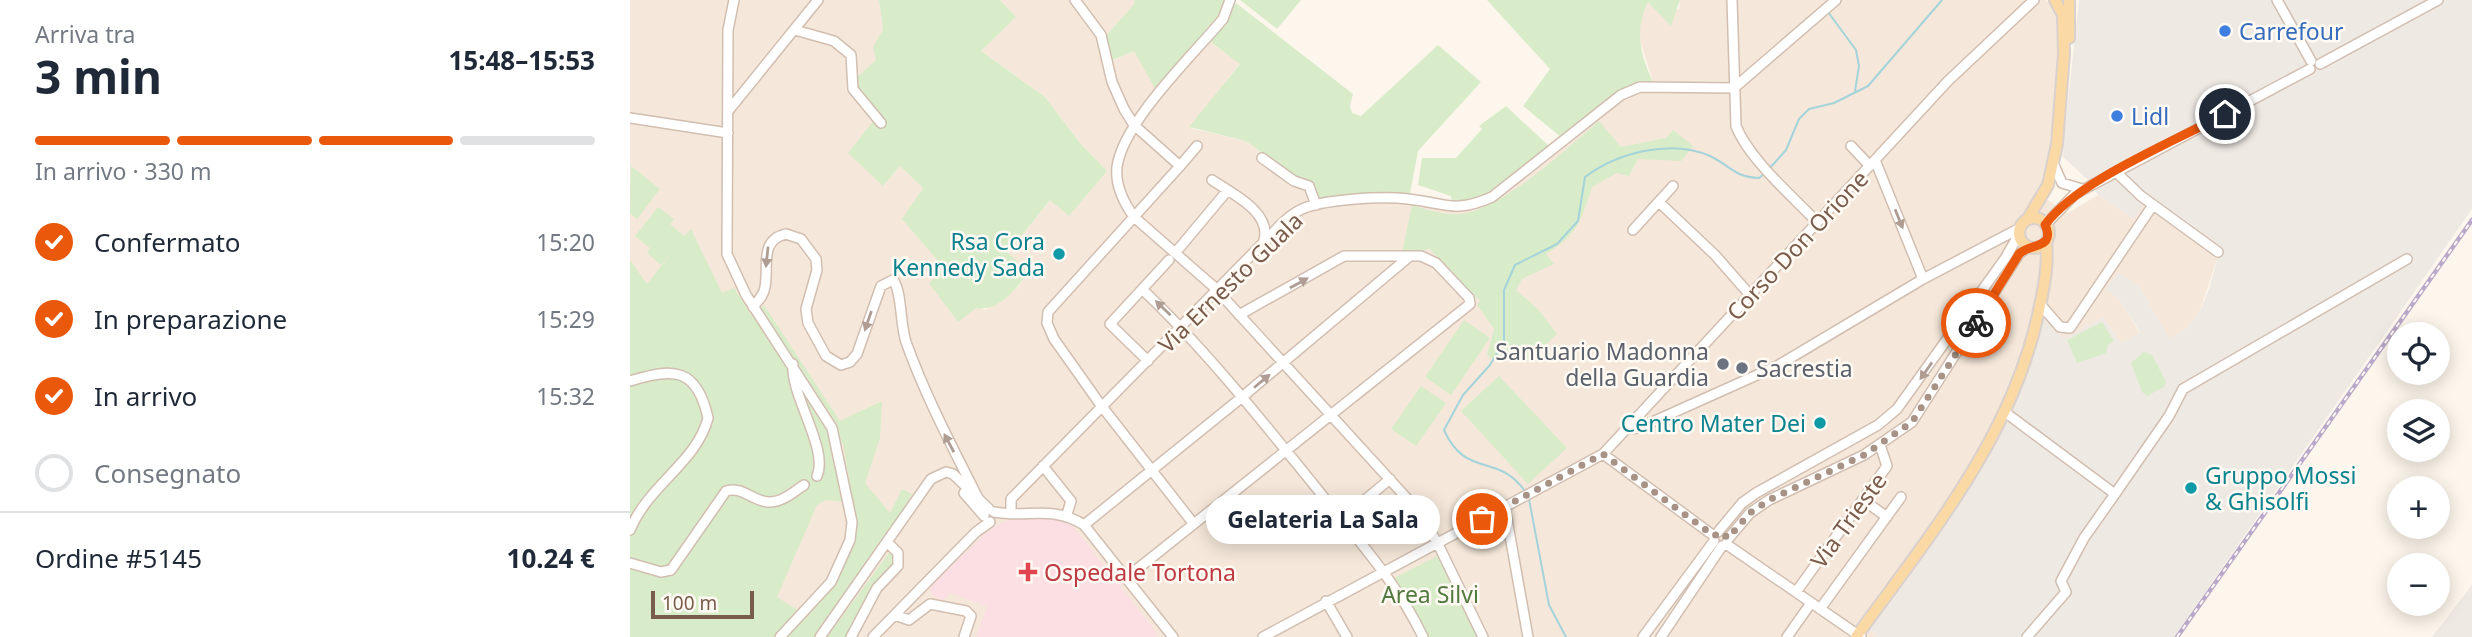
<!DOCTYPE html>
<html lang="it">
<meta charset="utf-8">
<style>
:root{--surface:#fff;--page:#f2f2f3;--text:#1f2937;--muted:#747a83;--line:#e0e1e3;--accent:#ea580c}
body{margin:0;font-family:"Noto Sans",sans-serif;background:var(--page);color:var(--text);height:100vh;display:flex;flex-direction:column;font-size:26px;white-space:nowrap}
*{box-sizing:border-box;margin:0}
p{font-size:23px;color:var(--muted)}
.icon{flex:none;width:38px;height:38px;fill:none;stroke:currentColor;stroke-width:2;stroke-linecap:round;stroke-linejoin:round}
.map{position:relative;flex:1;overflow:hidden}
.details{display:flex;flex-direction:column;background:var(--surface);width:630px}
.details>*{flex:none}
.tools{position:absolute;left:1757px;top:322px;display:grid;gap:14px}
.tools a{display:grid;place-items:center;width:63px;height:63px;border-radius:50%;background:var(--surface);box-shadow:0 4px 18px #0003;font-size:35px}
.scale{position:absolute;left:21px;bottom:18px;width:103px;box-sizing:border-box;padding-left:7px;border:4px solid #7a5c4d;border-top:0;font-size:19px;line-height:24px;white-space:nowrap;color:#7a5c4d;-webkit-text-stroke:5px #fffaf3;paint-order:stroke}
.pin{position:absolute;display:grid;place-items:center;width:60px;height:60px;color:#fff;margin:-30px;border:4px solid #fff;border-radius:50%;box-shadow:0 2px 7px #0007}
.courier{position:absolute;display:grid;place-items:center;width:70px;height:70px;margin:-35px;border:5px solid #ea580c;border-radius:50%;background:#fff;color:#222;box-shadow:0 2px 9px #0007}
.bubble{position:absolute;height:49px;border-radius:24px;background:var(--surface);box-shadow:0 4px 18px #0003;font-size:23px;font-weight:700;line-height:49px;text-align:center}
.headline em{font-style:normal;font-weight:700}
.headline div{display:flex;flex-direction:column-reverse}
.headline{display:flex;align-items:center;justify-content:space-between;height:119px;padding:0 35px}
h1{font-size:46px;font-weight:700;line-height:52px}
.bar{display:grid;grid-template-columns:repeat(4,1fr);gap:10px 7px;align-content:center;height:84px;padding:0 35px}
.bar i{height:9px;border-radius:5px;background:var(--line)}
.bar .current{background:var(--accent)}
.bar p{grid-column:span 4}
.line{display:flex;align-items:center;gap:18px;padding:0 35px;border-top:2px solid var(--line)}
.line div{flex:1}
ol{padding:0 35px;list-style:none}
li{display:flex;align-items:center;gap:21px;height:77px}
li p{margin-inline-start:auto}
li .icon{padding:7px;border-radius:50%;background:var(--accent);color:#fff;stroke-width:4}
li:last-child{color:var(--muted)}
li i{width:38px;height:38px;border:4px solid var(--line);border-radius:50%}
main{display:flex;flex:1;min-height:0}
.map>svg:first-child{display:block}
.residential{fill:#f5e8da}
.industrial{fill:#efe9e4}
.medical{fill:#fbdfe3}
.green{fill:#d8ecc9}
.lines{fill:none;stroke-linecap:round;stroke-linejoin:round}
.stream{stroke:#a5d3da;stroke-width:2}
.minor-casing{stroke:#d1beb0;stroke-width:12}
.major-casing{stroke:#dad1cd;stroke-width:14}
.minor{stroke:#fff;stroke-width:9}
.major{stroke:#fbd9a5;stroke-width:10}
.rail-casing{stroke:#b9a8c9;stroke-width:4.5}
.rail{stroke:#fffaf3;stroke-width:2;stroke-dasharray:5;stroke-linecap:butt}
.oneway{fill:#af9d94}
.done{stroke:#a89285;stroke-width:7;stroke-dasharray:0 12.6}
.route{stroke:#ea580c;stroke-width:9}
.shop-dot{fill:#3f7fe0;stroke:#fffaf3;stroke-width:2.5}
.culture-dot{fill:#0f9aa8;stroke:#fffaf3;stroke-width:2.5}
.worship-dot{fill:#6b7280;stroke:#fffaf3;stroke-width:2.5}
.health-dot{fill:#e0444e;stroke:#fffaf3;stroke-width:2.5}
.labels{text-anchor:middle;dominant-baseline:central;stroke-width:5;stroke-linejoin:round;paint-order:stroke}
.shop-label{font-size:23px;fill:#366cbe;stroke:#fffaf3;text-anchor:start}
.culture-label{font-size:23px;fill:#0d838f;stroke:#fffaf3;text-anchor:end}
.street-label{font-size:23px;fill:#7a5c4d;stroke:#fffaf3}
.worship-label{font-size:23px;fill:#5b616d;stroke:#fffaf3;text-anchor:end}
.health-label{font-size:23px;fill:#be3a42;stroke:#fffaf3;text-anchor:start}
.park-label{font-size:23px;fill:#537a41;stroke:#fffaf3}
</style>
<main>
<section class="details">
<div class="headline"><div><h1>3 min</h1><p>Arriva tra</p></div><em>15:48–15:53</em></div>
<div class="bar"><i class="current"></i><i class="current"></i><i class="current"></i><i></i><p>In arrivo · 330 m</p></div>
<ol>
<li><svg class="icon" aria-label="check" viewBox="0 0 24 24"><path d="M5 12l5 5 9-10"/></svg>Confermato<p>15:20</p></li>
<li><svg class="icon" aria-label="check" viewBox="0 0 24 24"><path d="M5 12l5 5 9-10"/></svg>In preparazione<p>15:29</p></li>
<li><svg class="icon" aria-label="check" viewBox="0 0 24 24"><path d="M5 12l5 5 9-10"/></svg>In arrivo<p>15:32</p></li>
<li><i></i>Consegnato</li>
</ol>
<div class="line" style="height:91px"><div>Ordine #5145</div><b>10.24 €</b></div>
</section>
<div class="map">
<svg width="1842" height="637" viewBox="0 0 1842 637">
<rect width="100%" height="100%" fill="#fdf6ec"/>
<path class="residential" d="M 0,0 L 249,0 L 253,30 L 248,41 L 246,60 L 226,78 L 248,115 L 253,186 L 270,166 L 293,188 L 273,219 L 346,307 L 355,310 L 387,288 L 399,272 L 378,254 L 420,200 L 477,171 L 450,143 L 415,97 L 351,51 L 386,17 L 370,0 L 504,0 L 506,2 L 475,37 L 482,61 L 504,51 L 572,37 L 610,63 L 560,128 L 616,141 L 661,174 L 682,182 L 691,199 L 765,193 L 823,204 L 860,192 L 990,91 L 1023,81 L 1009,38 L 1011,20 L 1018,1 L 1028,9 L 1049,9 L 1050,0 L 1416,0 L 1424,5 L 1431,17 L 1431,37 L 1419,155 L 1410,195 L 1438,213 L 1468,195 L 1504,219 L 1514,202 L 1588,256 L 1569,313 L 1555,330 L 1539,339 L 1509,286 L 1476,289 L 1489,299 L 1510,333 L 1491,343 L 1473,317 L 1434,340 L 1420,320 L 1376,413 L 1234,626 L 1249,637 L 0,637 Z"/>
<path class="industrial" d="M 1449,0 L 1842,0 L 1842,209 L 1544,637 L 1249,637 L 1234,626 L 1364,436 L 1409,310 L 1434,339 L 1473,317 L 1491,343 L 1510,332 L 1489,299 L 1475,289 L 1488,272 L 1509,286 L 1539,338 L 1555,330 L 1569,313 L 1579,289 L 1588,256 L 1514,203 L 1504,219 L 1468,195 L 1459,181 L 1432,156 Z
M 1842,585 L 1842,637 L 1802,637 Z"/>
<path class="medical" d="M 410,515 L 438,520 L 528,634 L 525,637 L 346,637 L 357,606 L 320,593 L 311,602 L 300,592 L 301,586 L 355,533 L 374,521 Z"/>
<path class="green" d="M 249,0 L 370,0 L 386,17 L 351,51 L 415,97 L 450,143 L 477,171 L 439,216 L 420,200 L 378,253 L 399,272 C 388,287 368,313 346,308 L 328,322 L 299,283 L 315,269 L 272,219 L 293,188 L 270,166 L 253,186 L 218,153 L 248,115 L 228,91 L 226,78 L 246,60 L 243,47 L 253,30 Z
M 504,0 L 595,0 L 592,13 L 527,92 L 504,51 L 481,61 L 475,37 L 505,3 Z
M 610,0 L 671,0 L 647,29 Z
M 857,0 L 1050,0 L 1041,26 L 1018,2 C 1005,29 1009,54 1023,81 L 990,91 L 932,138 L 893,106 L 920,69 Z
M 606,3 L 723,94 L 720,106 L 722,113 L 731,116 L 808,45 L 851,82 L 788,151 L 780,194 L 690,199 L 682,182 L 661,174 L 616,141 L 559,127 L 610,64 L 579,41 Z
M 876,106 L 920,147 L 852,197 L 823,204 L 821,196 L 788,185 L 792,158 L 826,158 L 852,129 L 849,126 Z
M 969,121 L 991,147 L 1036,138 L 1043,130 L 1063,146 L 1051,161 L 1008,159 L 999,176 L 987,173 L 962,187 C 951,220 948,235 916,254 L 924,264 L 892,279 L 886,290 L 908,309 L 927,334 L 899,360 L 886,348 L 863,360 L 857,355 L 864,329 L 847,305 L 850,301 L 800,249 L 772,253 L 782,205 C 798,210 813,215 830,214 C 872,210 936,149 969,121 Z
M 1,166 L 30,189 L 7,219 L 0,213 Z
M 28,207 L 44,219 L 40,224 L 54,236 L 61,229 L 92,293 L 104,288 L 201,434 L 214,502 L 196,500 L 187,505 L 147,597 L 169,611 L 145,637 L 0,637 L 0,260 L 17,284 L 43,251 L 31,265 L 17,253 L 20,248 L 5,236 Z
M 134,305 L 210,421 L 252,401 L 250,438 L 235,483 L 260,513 L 272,489 L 282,494 L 266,523 L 185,637 L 155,637 L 203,585 L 224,513 L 214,448 L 204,420 L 131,308 Z
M 834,320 L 860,338 L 821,395 L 795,377 Z
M 1472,322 L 1484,341 L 1478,345 L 1476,353 L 1447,363 L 1437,340 Z
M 1514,352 L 1522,355 L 1536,382 L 1534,387 L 1517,396 L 1512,392 L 1501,363 Z
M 869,376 L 937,448 L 898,484 L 831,411 Z
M 791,386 L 816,403 L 786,446 L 761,429 Z
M 259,553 L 265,557 L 265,566 L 245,587 L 216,637 L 197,637 Z
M 811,554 L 848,637 L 796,637 L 762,579 Z"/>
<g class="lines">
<path class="stream" d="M 1198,12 L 1226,50 L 1229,66 L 1225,91
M 1139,169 L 1156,150 L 1169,119 L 1179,109 L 1204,103 L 1238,86 L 1312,0
M 895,491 C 867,452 836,479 814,430 L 833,395 L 860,365 L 874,341 L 874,290 L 885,265 L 927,244 L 948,221 L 955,177 C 988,152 1042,139 1080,156 C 1101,166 1104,177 1129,178 L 1135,173
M 899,499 L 919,605 L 936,637"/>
<g class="minor-casing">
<path id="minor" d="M 104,0 L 98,30 L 97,254 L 116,295 L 202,428 L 222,522 L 220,540 L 201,582 L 150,637
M 445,0 L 471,35 L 482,82 L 494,109 L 504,125 L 550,166 L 567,146
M 600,0 L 593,19 C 563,55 493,122 487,167 C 485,185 494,203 504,217 L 584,287 L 783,505 L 807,542 L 853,637
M 1102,0 L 1106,126 C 1119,159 1162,196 1187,222
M 1647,0 L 1681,61
M 165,30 L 204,41 L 221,55 L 223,89 L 251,123
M 1690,64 L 1808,0
M 99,110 L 188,0
M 0,118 L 98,133
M 1221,146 L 1240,166
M 632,158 L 664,181 L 679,186 L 686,205
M 1245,160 L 1293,279
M 1424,165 L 1432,183 L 1452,189
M 550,166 L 418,312 L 417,323 L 424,339 L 470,404 L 563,523
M 1486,172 L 1511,196 L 1588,252
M 582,180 C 601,193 642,212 634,240
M 1030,203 L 1085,255 L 1120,295
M 1415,225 L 1445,194 L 1680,69
M 1003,230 L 1043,186
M 546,252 L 597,191
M 513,290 C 577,351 632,421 688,490 C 725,537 767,582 793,637
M 1410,304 L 1430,327 L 1440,328 L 1523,205
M 123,307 C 128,301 134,295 135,287 C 139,266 129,240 156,234 L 171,239 L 186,259 L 187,270 L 176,309 L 178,323 L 196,356 L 211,365 L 220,362 L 227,354 L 251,286 L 263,280 C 272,290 270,325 276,342 C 296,398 324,450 351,504
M 518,361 L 480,324 L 539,260
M 163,364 C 160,395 199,449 187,476
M 0,381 C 44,367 67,368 78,418 C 67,462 19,484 0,530
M 1376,413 L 1485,494 L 1539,416 L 1553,389 L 1777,259
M 997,429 L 1009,428 L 1147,366 L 1293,279 L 1390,228
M 973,454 L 1084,536
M 413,466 L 441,501 L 437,514
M 334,493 L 354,516
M 1233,500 L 1257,517
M 875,508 L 898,637
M 364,512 C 397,518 423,505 454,525 L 543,637
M 381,513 L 381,499 L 634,242 C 645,231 656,217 670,210 C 691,199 754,196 778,199 C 816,203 823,214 862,197 L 991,95 L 1010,87 L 1104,88 L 1206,0
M 711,520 L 760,479
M 454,525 L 611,398 L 780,256
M 1088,532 L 1112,503 L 1126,493 L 1248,425 L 1267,409 L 1376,257 L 1389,234
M 1098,539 L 1120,513 L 1139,500 L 1234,455 L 1282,422 L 1389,254 L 1398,247
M 1096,544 L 1231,637
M 0,563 L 31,572 L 41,570 L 96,491 C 113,486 122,501 138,502 C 151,503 164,492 174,485
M 496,578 L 840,304 L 839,298 L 806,263 L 791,256 L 714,256 L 609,315
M 1166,592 L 1257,466 L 1250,445
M 696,601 L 717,637
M 1190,609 L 1271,497
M 265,615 L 279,620 L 300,604 L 336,611 L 341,616 L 334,637
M 190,637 L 301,479 L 316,472 L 323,474 L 360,510
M 221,637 L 247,588 L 268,566 L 268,553 L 258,543
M 243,637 L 346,532 L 360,522
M 633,637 L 973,454 L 1318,81 L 1404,0
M 1013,637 L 1084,541
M 1031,637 L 1092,546
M 1157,637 L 1181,603
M 1397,637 L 1436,592 L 1431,581 L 1454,538 L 1485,494"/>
</g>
<g class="major-casing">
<path id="major" d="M 1439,38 L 1439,0
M1389 233a15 15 0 1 1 30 0a15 15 0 1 1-30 0Z
M 1397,220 L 1418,185 L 1427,144 L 1434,54 L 1433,15 L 1425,0
M 1226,637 C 1299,536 1380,440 1408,315 C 1413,291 1419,266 1416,242"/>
</g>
<use href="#minor" class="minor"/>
<use href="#major" class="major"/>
<g class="rail-casing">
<path id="rail" d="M 1547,637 L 1842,220"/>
</g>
<use href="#rail" class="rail"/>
</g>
<defs><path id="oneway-solid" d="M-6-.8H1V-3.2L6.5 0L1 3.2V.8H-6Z" transform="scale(1.75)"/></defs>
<g class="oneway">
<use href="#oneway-solid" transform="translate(1269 219) rotate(68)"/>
<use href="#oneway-solid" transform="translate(137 257) rotate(96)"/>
<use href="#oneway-solid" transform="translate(669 283) rotate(-29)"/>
<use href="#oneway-solid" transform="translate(533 308) rotate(-136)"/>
<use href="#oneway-solid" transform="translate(238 321) rotate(109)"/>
<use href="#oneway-solid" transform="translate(1296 371) rotate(125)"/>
<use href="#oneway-solid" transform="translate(632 381) rotate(-40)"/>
<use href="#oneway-solid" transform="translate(319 443) rotate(-118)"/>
</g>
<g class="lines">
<path class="done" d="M 852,519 L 973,454 L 1084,536 L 1091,532 L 1098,538 L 1120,513 L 1139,500 L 1234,455 L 1282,422 L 1346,323"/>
<path class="route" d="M 1346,323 L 1389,254 C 1400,243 1426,249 1415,225 C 1448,180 1544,142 1595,114"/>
</g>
<g class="shop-dot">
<circle cx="1595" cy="31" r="7"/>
<circle cx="1487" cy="116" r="7"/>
</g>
<g class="culture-dot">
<circle cx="429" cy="254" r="7"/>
<circle cx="1190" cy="423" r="7"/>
<circle cx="1561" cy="488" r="7"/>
</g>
<g class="worship-dot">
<circle cx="1093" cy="364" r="7"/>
<circle cx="1112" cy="368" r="7"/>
</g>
<path class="health-dot" d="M394.5 561.5h7v7h7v7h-7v7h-7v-7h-7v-7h7z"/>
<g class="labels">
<g class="shop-label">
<text x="1609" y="31">Carrefour</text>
<text x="1501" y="116">Lidl</text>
</g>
<g class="culture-label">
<text x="415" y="241">Rsa Cora<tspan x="415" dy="26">Kennedy Sada</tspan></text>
<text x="1176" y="423">Centro Mater Dei</text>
<text x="1575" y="475" text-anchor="start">Gruppo Mossi<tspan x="1575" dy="26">&amp; Ghisolfi</tspan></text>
</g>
<g class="street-label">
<text transform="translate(1167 245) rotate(-47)">Corso Don Orione</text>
<text transform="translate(600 282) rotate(-44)">Via Ernesto Guala</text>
<text transform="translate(1218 520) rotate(-54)">Via Trieste</text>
</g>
<g class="worship-label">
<text x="1079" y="351">Santuario Madonna<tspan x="1079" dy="26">della Guardia</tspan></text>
<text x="1126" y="368" text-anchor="start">Sacrestia</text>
</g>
<g class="health-label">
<text x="414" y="572">Ospedale Tortona</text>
</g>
<g class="park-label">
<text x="800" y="594">Area Silvi</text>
</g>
</g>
</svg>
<div class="tools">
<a><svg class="icon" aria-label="locate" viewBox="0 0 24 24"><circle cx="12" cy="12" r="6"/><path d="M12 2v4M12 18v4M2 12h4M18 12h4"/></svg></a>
<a><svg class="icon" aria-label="layers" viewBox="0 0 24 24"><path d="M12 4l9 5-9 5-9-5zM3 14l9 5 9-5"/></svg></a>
<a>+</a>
<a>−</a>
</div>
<div class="scale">100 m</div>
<div class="pin" style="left:852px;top:519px;background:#ea580c"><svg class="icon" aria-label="bag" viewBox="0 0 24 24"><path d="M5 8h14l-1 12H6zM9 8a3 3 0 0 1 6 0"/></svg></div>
<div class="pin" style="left:1595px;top:114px;background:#1f2937"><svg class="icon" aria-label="home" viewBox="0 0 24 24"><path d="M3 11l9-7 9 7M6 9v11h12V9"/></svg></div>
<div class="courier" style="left:1346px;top:323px"><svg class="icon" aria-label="bike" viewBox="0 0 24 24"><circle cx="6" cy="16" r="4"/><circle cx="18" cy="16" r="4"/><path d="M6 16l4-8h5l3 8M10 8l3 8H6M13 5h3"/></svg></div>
<div class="bubble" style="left:576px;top:495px;width:234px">Gelateria La Sala</div>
</div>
</main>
